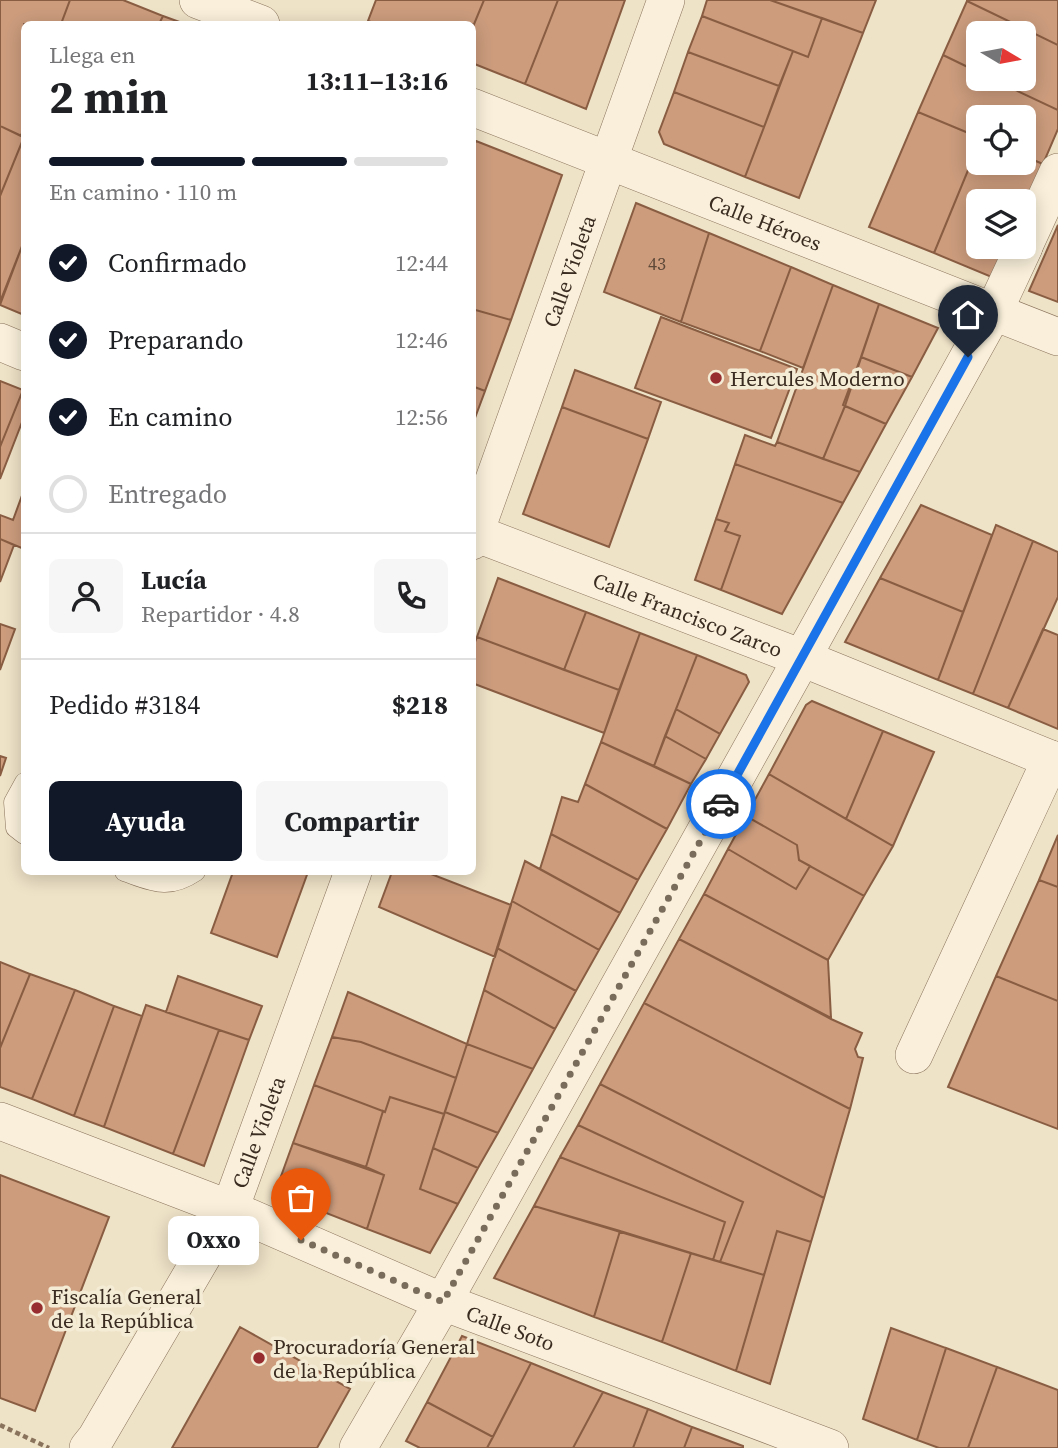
<!DOCTYPE html>
<html lang="es">
<meta charset="utf-8">
<style>
:root{--surface:#fff;--page:#f6f6f6;--text:#202124;--muted:#757577;--line:#e0e0e0;--accent:#111827}
body{margin:0;font-family:"Source Serif 4",serif;background:var(--page);color:var(--text);height:100vh;display:flex;flex-direction:column;font-size:26px;white-space:nowrap}
*{box-sizing:border-box;margin:0}
p{font-size:23px;color:var(--muted)}
.icon{flex:none;width:38px;height:38px;fill:none;stroke:currentColor;stroke-width:2;stroke-linecap:round;stroke-linejoin:round}
.map{position:relative;flex:1;overflow:hidden}
.drawer{position:absolute;left:21px;top:21px;width:455px;height:854px;display:flex;flex-direction:column;background:var(--surface);border-radius:10px;box-shadow:0 4px 18px #0003}
.drawer>*{flex:none}
.needle{width:46px;rotate:100deg}
.buttons{position:absolute;left:966px;top:21px;display:grid;gap:14px}
.buttons a{display:grid;place-items:center;width:70px;height:70px;border-radius:10px;background:var(--surface);box-shadow:0 4px 18px #0003;font-size:35px}
.pin{position:absolute;display:grid;place-items:center;width:60px;height:60px;color:#fff;margin:-72px -30px;border-radius:50% 50% 50% 0;rotate:-45deg;box-shadow:0 0 7px #0007}
.pin .icon{rotate:45deg}
.courier{position:absolute;display:grid;place-items:center;width:70px;height:70px;margin:-35px;border:5px solid #1a73e8;border-radius:50%;background:#fff;color:#222;box-shadow:0 2px 9px #0007}
.bubble{position:absolute;height:49px;border-radius:10px;background:var(--surface);box-shadow:0 4px 18px #0003;font-size:23px;font-weight:700;line-height:49px;text-align:center}
.overview em{font-style:normal;font-weight:700}
.overview div{display:flex;flex-direction:column-reverse}
.overview{display:flex;align-items:center;justify-content:space-between;height:119px;padding:0 28px}
h1{font-size:46px;font-weight:700;line-height:52px}
.bar{display:grid;grid-template-columns:repeat(4,1fr);gap:10px 7px;align-content:center;height:84px;padding:0 28px}
.bar i{height:9px;border-radius:5px;background:var(--line)}
.bar .current{background:var(--accent)}
.bar p{grid-column:span 4}
.line{display:flex;align-items:center;gap:18px;padding:0 28px;border-top:2px solid var(--line)}
.line div{flex:1}
.round{display:grid;place-items:center;flex:none;width:74px;height:74px;border-radius:10px;background:var(--page)}
ol{padding:0 28px;list-style:none}
li{display:flex;align-items:center;gap:21px;height:77px}
li p{margin-inline-start:auto}
li .icon{padding:7px;border-radius:50%;background:var(--accent);color:#fff;stroke-width:4}
li:last-child{color:var(--muted)}
li i{width:38px;height:38px;border:4px solid var(--line);border-radius:50%}
.primary-button{display:flex;gap:14px;margin-top:auto;padding:14px 28px}
.primary-button a{flex:1;height:80px;border-radius:10px;background:var(--accent);color:#fff;font-size:28px;font-weight:700;line-height:80px;text-align:center}
.primary-button a+a{background:var(--page);color:var(--text)}
.map>svg:first-child{display:block}
.building{fill:#cc9c7d;stroke:#895d42;stroke-width:2}
.lines{fill:none;stroke-linecap:round;stroke-linejoin:round}
.service-casing{stroke:#8a735c;stroke-width:19}
.minor-casing{stroke:#8a735c;stroke-width:38}
.path{stroke:#8a735c;stroke-width:4.5;stroke-dasharray:5 3.5;stroke-linecap:butt}
.service{stroke:#f9efda;stroke-width:18}
.minor{stroke:#f9efda;stroke-width:37}
.done{stroke:#796c5a;stroke-width:7;stroke-dasharray:0 12.6}
.route{stroke:#1a73e8;stroke-width:9}
.poi-dot{fill:#982d30;stroke:#f5ecd6;stroke-width:2.5}
.labels{text-anchor:middle;dominant-baseline:central;stroke-width:7;stroke-linejoin:round;paint-order:stroke}
.number-label{font-size:18px;fill:#5e4837}
.street-label{font-size:21px;fill:#3a2c20;stroke:#f5ecd6}
.poi-label{font-size:21px;fill:#3a2c20;stroke:#f5ecd6;text-anchor:start}
</style>
<div class="map">
<svg width="1058" height="1448" viewBox="0 0 1058 1448">
<rect width="100%" height="100%" fill="#eee2c7"/>
<path class="building" d="M 0,0 L 70,0 L 61,24 L 24,24 L 24,126 L 21,136 L 0,126 Z
M 70,0 L 123,0 L 163,16 L 159,24 L 61,24 Z
M 376,0 L 484,0 L 472,29 L 472,24 L 377,24 L 368,21 Z
M 484,0 L 558,0 L 525,84 L 472,63 L 472,29 Z
M 558,0 L 625,0 L 586,109 L 525,84 Z
M 707,0 L 770,0 L 822,18 L 808,57 L 702,16 Z
M 770,0 L 876,0 L 863,33 Z
M 967,0 L 1058,0 L 1058,45 L 967,1 Z
M 967,1 L 1058,45 L 1058,110 L 992,79 L 1024,79 L 1024,33 L 978,33 L 978,72 L 943,55 Z
M 163,16 L 185,24 L 159,24 Z
M 702,16 L 793,51 L 779,86 L 688,52 Z
M 822,18 L 863,33 L 799,198 L 745,177 L 793,51 L 808,57 Z
M 688,52 L 779,86 L 764,127 L 674,92 Z
M 943,55 L 978,72 L 978,79 L 992,79 L 1058,110 L 1058,129 L 1043,164 L 1024,156 L 1024,117 L 978,117 L 978,137 L 918,112 Z
M 674,92 L 764,127 L 745,177 L 664,144 L 659,132 Z
M 918,112 L 978,137 L 978,146 L 934,253 L 869,227 Z
M 0,126 L 24,137 L 0,196 Z
M 24,137 L 24,241 L 0,302 L 0,196 Z
M 476,141 L 562,175 L 511,320 L 472,309 L 472,149 Z
M 978,146 L 978,163 L 1024,163 L 1024,156 L 1043,164 L 1024,209 L 1024,201 L 978,201 L 978,247 L 1008,247 L 994,278 L 934,253 Z
M 636,203 L 709,233 L 681,322 L 604,292 Z
M 1058,225 L 1058,302 L 1029,291 Z
M 709,233 L 791,267 L 760,351 L 681,322 Z
M 24,241 L 24,315 L 0,305 Z
M 791,267 L 833,285 L 803,368 L 760,351 Z
M 833,285 L 879,304 L 845,406 L 823,459 L 777,442 Z
M 879,304 L 938,328 L 912,377 L 861,357 Z
M 472,309 L 511,320 L 485,391 L 472,386 Z
M 661,317 L 797,369 L 771,438 L 635,388 Z
M 861,357 L 912,377 L 886,424 L 843,405 Z
M 575,370 L 661,402 L 648,439 L 562,407 Z
M 0,381 L 23,390 L 0,447 Z
M 472,386 L 485,391 L 472,426 Z
M 23,390 L 24,391 L 24,417 L 0,479 L 0,447 Z
M 845,406 L 886,424 L 860,472 L 823,459 Z
M 562,407 L 648,439 L 609,547 L 523,514 Z
M 745,435 L 775,446 L 777,442 L 860,472 L 843,503 L 735,464 Z
M 735,464 L 843,503 L 782,614 L 721,590 L 740,536 L 725,531 L 729,523 L 716,519 Z
M 24,490 L 24,549 L 0,539 L 0,515 L 13,520 Z
M 921,505 L 992,535 L 963,612 L 880,578 Z
M 716,519 L 729,523 L 725,531 L 740,536 L 721,590 L 695,580 Z
M 996,525 L 1033,541 L 973,694 L 938,680 Z
M 0,539 L 14,545 L 0,582 Z
M 1033,541 L 1058,552 L 1058,597 L 1008,708 L 973,694 Z
M 498,578 L 586,612 L 564,670 L 477,637 Z
M 880,578 L 963,612 L 938,680 L 845,642 Z
M 586,612 L 640,633 L 619,690 L 564,670 Z
M 0,624 L 15,629 L 0,670 Z
M 1043,629 L 1058,635 L 1058,729 L 1008,708 Z
M 640,633 L 697,655 L 654,766 L 601,742 Z
M 477,637 L 619,690 L 604,733 L 472,683 L 472,649 Z
M 697,655 L 746,675 L 749,682 L 720,734 L 676,709 Z
M 812,701 L 883,731 L 846,819 L 769,774 L 806,705 Z
M 676,709 L 720,734 L 706,759 L 665,736 Z
M 883,731 L 934,752 L 893,846 L 846,819 Z
M 665,736 L 706,759 L 691,784 L 654,766 Z
M 601,742 L 691,784 L 667,829 L 585,784 Z
M 0,756 L 6,758 L 0,776 Z
M 769,774 L 893,846 L 864,896 L 799,860 L 797,845 L 746,816 Z
M 585,784 L 667,829 L 638,880 L 551,834 L 562,797 L 578,802 Z
M 746,816 L 797,845 L 799,860 L 810,866 L 796,889 L 728,849 Z
M 551,834 L 638,880 L 620,913 L 540,869 Z
M 1058,835 L 1058,887 L 1039,880 Z
M 728,849 L 796,889 L 810,866 L 864,896 L 828,960 L 704,894 Z
M 525,861 L 620,913 L 599,950 L 512,901 Z
M 233,872 L 308,872 L 277,957 L 211,933 Z
M 392,872 L 426,872 L 511,905 L 495,957 L 379,907 Z
M 1039,880 L 1058,887 L 1058,1001 L 996,976 Z
M 704,894 L 828,960 L 831,1018 L 679,939 Z
M 512,901 L 599,950 L 576,991 L 497,948 Z
M 679,939 L 831,1019 L 862,1033 L 855,1049 L 858,1057 L 863,1058 L 850,1109 L 644,1003 Z
M 497,948 L 576,991 L 555,1029 L 484,990 Z
M 0,962 L 30,974 L 0,1048 Z
M 30,974 L 75,990 L 32,1099 L 0,1087 L 0,1048 Z
M 178,976 L 262,1006 L 249,1040 L 166,1012 Z
M 996,976 L 1058,1001 L 1058,1129 L 948,1087 Z
M 75,990 L 114,1006 L 74,1116 L 32,1099 Z
M 484,990 L 555,1029 L 533,1069 L 467,1044 Z
M 348,992 L 467,1044 L 456,1078 L 361,1042 L 332,1037 Z
M 644,1003 L 850,1109 L 824,1198 L 600,1084 Z
M 146,1005 L 219,1030 L 173,1154 L 104,1127 Z
M 114,1006 L 142,1016 L 104,1127 L 74,1116 Z
M 219,1030 L 249,1040 L 204,1166 L 173,1154 Z
M 332,1037 L 361,1042 L 456,1078 L 444,1114 L 390,1097 L 385,1112 L 314,1085 Z
M 467,1044 L 533,1069 L 498,1133 L 445,1112 Z
M 600,1084 L 824,1198 L 811,1242 L 777,1231 L 764,1275 L 720,1262 L 743,1202 L 578,1125 Z
M 314,1085 L 383,1111 L 366,1167 L 293,1143 Z
M 390,1097 L 444,1114 L 420,1189 L 458,1204 L 430,1253 L 367,1229 L 384,1175 L 366,1167 L 383,1111 L 385,1112 Z
M 445,1112 L 498,1133 L 478,1168 L 433,1148 Z
M 578,1125 L 743,1202 L 720,1262 L 713,1260 L 725,1222 L 560,1157 Z
M 293,1143 L 384,1175 L 367,1229 L 275,1193 Z
M 433,1148 L 478,1168 L 458,1204 L 420,1189 Z
M 560,1157 L 725,1222 L 713,1260 L 534,1206 Z
M 0,1175 L 109,1217 L 35,1411 L 0,1398 Z
M 534,1206 L 620,1231 L 594,1317 L 494,1278 Z
M 620,1231 L 691,1253 L 662,1342 L 594,1317 Z
M 777,1231 L 811,1242 L 770,1384 L 736,1371 Z
M 691,1253 L 764,1275 L 736,1371 L 662,1342 Z
M 240,1327 L 350,1389 L 317,1448 L 172,1448 Z
M 891,1328 L 946,1348 L 917,1440 L 863,1419 Z
M 462,1336 L 531,1363 L 493,1437 L 427,1402 Z
M 946,1348 L 997,1367 L 968,1448 L 939,1448 L 917,1440 Z
M 531,1363 L 603,1392 L 573,1448 L 487,1448 Z
M 997,1367 L 1058,1390 L 1058,1448 L 968,1448 Z
M 603,1392 L 648,1409 L 633,1448 L 573,1448 Z
M 427,1402 L 493,1437 L 487,1448 L 420,1448 L 406,1441 Z
M 648,1409 L 692,1427 L 684,1448 L 633,1448 Z
M 692,1427 L 743,1446 L 743,1448 L 684,1448 Z"/>
<g class="lines">
<g class="service-casing">
<path id="service" d="M 24,782 L 13,802 L 15,828 L 24,835
M 124,872 C 153,882 168,891 196,872"/>
</g>
<g class="minor-casing">
<g id="minor">
<path d="M 198,0 L 261,24"/>
<path id="s1" d="M 472,107 L 1058,337"/>
<path d="M 1024,246 L 1058,172"/>
<path d="M 0,342 L 24,352"/>
<path id="s2" d="M 472,532 L 802,658 L 1058,762"/>
<path id="s3" d="M 472,541 L 666,0"/>
<path d="M 914,1055 L 1051,759"/>
<path id="s4" d="M 0,1121 L 230,1209 L 443,1302 L 830,1448"/>
<path id="s5" d="M 88,1448 L 96,1438 L 230,1209 L 353,872"/>
<path d="M 358,1448 L 443,1302 L 802,658 L 994,311 L 1024,247"/>
</g>
</g>
<path class="path" d="M 0,1425 L 49,1448"/>
<use href="#service" class="service"/>
<use href="#minor" class="minor"/>
</g>
<g class="lines">
<path class="done" d="M 301,1240 L 443,1302 L 721,804"/>
<path class="route" d="M 721,804 L 968,357"/>
</g>
<g class="poi-dot">
<circle cx="716" cy="378" r="7"/>
<circle cx="37" cy="1308" r="7"/>
<circle cx="259" cy="1358" r="7"/>
</g>
<g class="labels">
<g class="number-label">
<text x="657" y="263">43</text>
</g>
<g class="street-label">
<text stroke="none"><textPath href="#s1" startOffset="315">Calle Héroes</textPath></text>
<text stroke="none"><textPath href="#s3" startOffset="287">Calle Violeta</textPath></text>
<text stroke="none"><textPath href="#s2" startOffset="231">Calle Francisco Zarco</textPath></text>
<text stroke="none"><textPath href="#s5" startOffset="360">Calle Violeta</textPath></text>
<text stroke="none"><textPath href="#s4" startOffset="551">Calle Soto</textPath></text>
</g>
<g class="poi-label">
<text x="730" y="378">Hercules Moderno</text>
<text x="51" y="1296">Fiscalía General<tspan x="51" dy="24">de la República</tspan></text>
<text x="273" y="1346">Procuradoría General<tspan x="273" dy="24">de la República</tspan></text>
</g>
</g>
</svg>
<div class="buttons">
<a><svg class="needle" viewBox="-14 -14 28 28"><path d="M0-13l5 13h-10z" fill="#e53935"/><path d="M0 13l5-13h-10z" fill="#757577"/></svg></a>
<a><svg class="icon" aria-label="locate" viewBox="0 0 24 24"><circle cx="12" cy="12" r="6"/><path d="M12 2v4M12 18v4M2 12h4M18 12h4"/></svg></a>
<a><svg class="icon" aria-label="layers" viewBox="0 0 24 24"><path d="M12 4l9 5-9 5-9-5zM3 14l9 5 9-5"/></svg></a>
</div>
<div class="pin" style="left:301px;top:1240px;background:#ea580c"><svg class="icon" aria-label="bag" viewBox="0 0 24 24"><path d="M5 8h14l-1 12H6zM9 8a3 3 0 0 1 6 0"/></svg></div>
<div class="pin" style="left:968px;top:357px;background:#1f2937"><svg class="icon" aria-label="home" viewBox="0 0 24 24"><path d="M3 11l9-7 9 7M6 9v11h12V9"/></svg></div>
<div class="courier" style="left:721px;top:804px"><svg class="icon" aria-label="car" viewBox="0 0 24 24"><path d="M5 17H2v-5l4-1 3-4h7l3 4 3 1v5h-3M9 17h6M6 11h13"/><circle cx="7" cy="17" r="2"/><circle cx="17" cy="17" r="2"/></svg></div>
<div class="bubble" style="left:168px;top:1216px;width:91px">Oxxo</div>
<section class="drawer">
<div class="overview"><div><h1>2 min</h1><p>Llega en</p></div><em>13:11–13:16</em></div>
<div class="bar"><i class="current"></i><i class="current"></i><i class="current"></i><i></i><p>En camino · 110 m</p></div>
<ol>
<li><svg class="icon" aria-label="check" viewBox="0 0 24 24"><path d="M5 12l5 5 9-10"/></svg>Confirmado<p>12:44</p></li>
<li><svg class="icon" aria-label="check" viewBox="0 0 24 24"><path d="M5 12l5 5 9-10"/></svg>Preparando<p>12:46</p></li>
<li><svg class="icon" aria-label="check" viewBox="0 0 24 24"><path d="M5 12l5 5 9-10"/></svg>En camino<p>12:56</p></li>
<li><i></i>Entregado</li>
</ol>
<div class="line" style="height:126px"><a class="round"><svg class="icon" aria-label="person" viewBox="0 0 24 24"><circle cx="12" cy="8" r="4"/><path d="M4 21q1-7 8-7t8 7"/></svg></a><div><b>Lucía</b><p>Repartidor · 4.8</p></div><a class="round"><svg class="icon" aria-label="phone" viewBox="0 0 24 24"><path d="M5 4h4l2 5-3 2q2 4 5 5l2-3 5 2v4C11 20 4 13 5 4z"/></svg></a></div>
<div class="line" style="height:91px"><div>Pedido #3184</div><b>$218</b></div>
<div class="primary-button"><a>Ayuda</a><a>Compartir</a></div>
</section>
</div>
